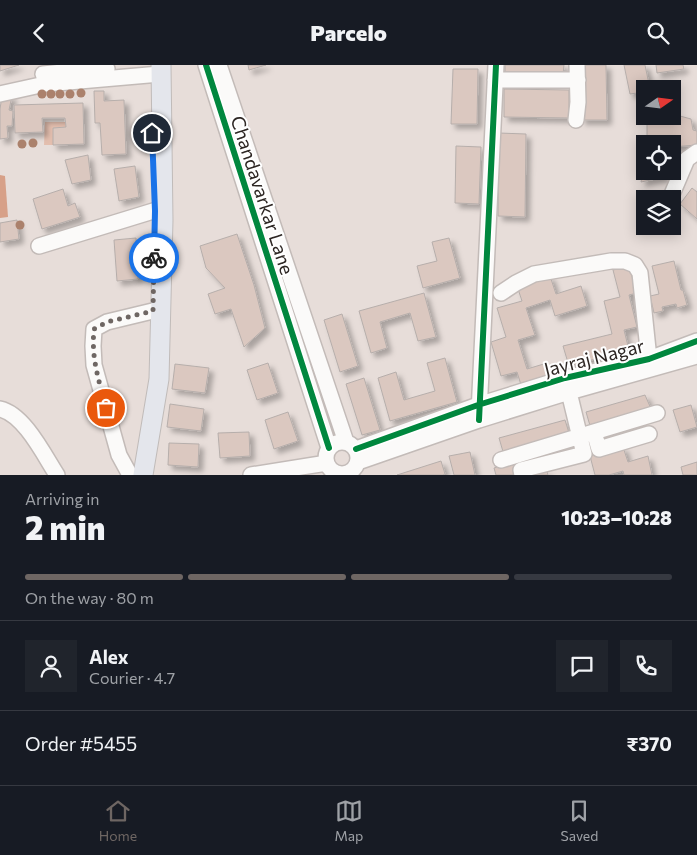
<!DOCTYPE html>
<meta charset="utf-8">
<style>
:root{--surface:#171b24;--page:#20242c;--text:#f1f3f6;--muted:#9ea1a6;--line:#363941;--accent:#6e6663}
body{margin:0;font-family:Commissioner,sans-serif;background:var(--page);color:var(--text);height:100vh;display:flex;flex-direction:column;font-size:19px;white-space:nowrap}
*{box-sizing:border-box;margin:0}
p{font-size:16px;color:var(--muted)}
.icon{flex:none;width:28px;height:28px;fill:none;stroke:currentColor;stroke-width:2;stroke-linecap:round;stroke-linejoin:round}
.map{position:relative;height:410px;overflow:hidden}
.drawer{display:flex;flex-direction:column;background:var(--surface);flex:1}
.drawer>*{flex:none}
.needle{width:32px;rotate:76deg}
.fabs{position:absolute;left:636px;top:15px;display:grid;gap:10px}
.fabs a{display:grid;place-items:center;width:45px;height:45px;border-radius:0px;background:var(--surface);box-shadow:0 2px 12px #0003;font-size:25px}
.pin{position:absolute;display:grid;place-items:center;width:42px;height:42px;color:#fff;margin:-21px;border:2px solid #fff;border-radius:50%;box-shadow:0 1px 5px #0007}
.courier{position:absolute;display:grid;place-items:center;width:50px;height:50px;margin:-25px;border:4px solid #1a73e8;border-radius:50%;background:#fff;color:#222;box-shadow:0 1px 6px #0007}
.overview em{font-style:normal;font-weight:800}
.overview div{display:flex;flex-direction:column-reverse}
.overview{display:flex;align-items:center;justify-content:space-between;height:85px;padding:0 25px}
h1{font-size:32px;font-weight:800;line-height:38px}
.bar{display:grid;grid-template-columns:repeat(4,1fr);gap:8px 5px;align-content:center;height:60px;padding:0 25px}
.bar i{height:6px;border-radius:4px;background:var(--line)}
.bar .on{background:var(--accent)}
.bar p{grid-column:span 4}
.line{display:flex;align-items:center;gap:12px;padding:0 25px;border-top:1px solid var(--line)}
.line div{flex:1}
.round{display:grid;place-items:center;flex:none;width:52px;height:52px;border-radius:0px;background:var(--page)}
header{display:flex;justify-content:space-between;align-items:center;height:65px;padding:0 25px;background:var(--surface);font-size:22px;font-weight:800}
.dock{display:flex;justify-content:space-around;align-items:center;height:70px;border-top:1px solid var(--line);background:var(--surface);font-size:14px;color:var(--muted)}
.dock a{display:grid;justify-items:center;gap:2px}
.dock .on{color:var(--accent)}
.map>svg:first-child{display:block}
.green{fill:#e3beae}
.water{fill:#d7a088}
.building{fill:#dbc8c0;stroke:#b6aeab;filter:url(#shadow)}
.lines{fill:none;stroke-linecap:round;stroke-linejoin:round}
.minor-casing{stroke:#c3bbb8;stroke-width:18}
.major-casing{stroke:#c0bbb9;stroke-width:21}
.minor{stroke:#fbfaf9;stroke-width:15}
.major{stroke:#e4e6ec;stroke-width:19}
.cycleway-casing{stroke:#fff;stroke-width:9}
.cycleway{stroke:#00873e;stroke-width:6}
.tree{fill:#ab816c}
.done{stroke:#6e6663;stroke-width:5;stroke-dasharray:0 9}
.route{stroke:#1a73e8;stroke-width:6}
.labels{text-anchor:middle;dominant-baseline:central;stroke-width:4;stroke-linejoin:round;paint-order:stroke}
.street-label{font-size:19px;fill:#2d2623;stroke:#fff}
</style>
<header><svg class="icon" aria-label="back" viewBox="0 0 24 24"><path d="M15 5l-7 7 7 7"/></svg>Parcelo<svg class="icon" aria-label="search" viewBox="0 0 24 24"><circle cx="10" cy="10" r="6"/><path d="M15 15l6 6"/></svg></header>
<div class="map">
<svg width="697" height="410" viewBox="0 0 697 410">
<defs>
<filter id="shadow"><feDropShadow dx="4.5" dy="4.5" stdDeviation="2.5" flood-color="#0004"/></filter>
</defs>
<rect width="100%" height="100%" fill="#e7ddd9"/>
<path class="green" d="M 45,57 L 69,57 L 69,65 L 53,66 L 53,80 L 44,80 Z"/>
<path class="water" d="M 0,110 L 5,111 L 8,152 L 0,153 Z"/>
<path class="building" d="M 0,0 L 19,0 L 0,6 Z
M 248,0 L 266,0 L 249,5 Z
M 505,0 L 564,0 L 563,10 L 505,9 Z
M 580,0 L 606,0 L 607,55 L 581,55 Z
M 624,0 L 645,0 L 650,24 L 645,24 L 645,27 L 630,29 Z
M 656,0 L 683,0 L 684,4 L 657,8 Z
M 453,4 L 478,4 L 477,59 L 451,59 Z
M 504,24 L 569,25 L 569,53 L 504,52 Z
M 94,26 L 104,26 L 104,36 L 124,35 L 126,89 L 102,90 L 100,58 L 95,58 Z
M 2,31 L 12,31 L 9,45 L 13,46 L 12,61 L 7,61 L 8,73 L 0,74 L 0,44 Z
M 83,38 L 84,79 L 53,80 L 53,63 L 66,62 L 65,53 L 42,53 L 43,67 L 15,68 L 14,40 Z
M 680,51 L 691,54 L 693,65 L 697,66 L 697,80 L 672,82 L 672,79 L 647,79 L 647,58 L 663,52 Z
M 499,68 L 526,69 L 525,152 L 498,151 Z
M 456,81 L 481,82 L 479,139 L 455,138 Z
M 88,90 L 91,115 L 72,119 L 65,95 Z
M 645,95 L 645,106 L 663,106 L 665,112 L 641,117 Z
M 135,101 L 139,132 L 119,136 L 114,104 Z
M 692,123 L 697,127 L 697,154 L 680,139 Z
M 63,124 L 68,141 L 75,138 L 80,152 L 42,164 L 33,134 Z
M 17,155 L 19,174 L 0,177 L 0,158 Z
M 237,169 L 254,220 L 265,263 L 244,282 L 231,244 L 215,249 L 208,229 L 225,223 L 206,203 L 200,181 Z
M 136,173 L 138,214 L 117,216 L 114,175 Z
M 449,173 L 460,213 L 423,223 L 417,201 L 437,196 L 432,177 Z
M 674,196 L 681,225 L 683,225 L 687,240 L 677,243 L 676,239 L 662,242 L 663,246 L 654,248 L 650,231 L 659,229 L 652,201 Z
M 629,201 L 637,228 L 629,230 L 637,262 L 624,265 L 629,285 L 569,301 L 563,281 L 612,269 L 604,236 L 620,232 L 613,205 Z
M 550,211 L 556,229 L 581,221 L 587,241 L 555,251 L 550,235 L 526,243 L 535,270 L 518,275 L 527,304 L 547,298 L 552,314 L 522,323 L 517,307 L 501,311 L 491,277 L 506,272 L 497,243 L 522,236 L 517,221 Z
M 424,228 L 436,272 L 418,276 L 410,248 L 380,257 L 387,283 L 371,288 L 359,246 Z
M 342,249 L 358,301 L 340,307 L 324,255 Z
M 445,293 L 457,337 L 390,356 L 378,313 L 396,307 L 404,335 L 435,326 L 427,298 Z
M 268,298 L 278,328 L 257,335 L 247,305 Z
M 175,299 L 209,303 L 205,328 L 172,324 Z
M 364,313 L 380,365 L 362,370 L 346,319 Z
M 645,330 L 652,346 L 591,364 L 586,347 Z
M 170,339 L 204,344 L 201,366 L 167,362 Z
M 691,340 L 697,362 L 680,367 L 673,345 Z
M 288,347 L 298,376 L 274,384 L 265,355 Z
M 565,355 L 570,371 L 504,390 L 499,373 Z
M 249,367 L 250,391 L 220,393 L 218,368 Z
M 169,378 L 199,379 L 198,402 L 168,400 Z
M 623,382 L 628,397 L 648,391 L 652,410 L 624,410 L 623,406 L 609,410 L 595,410 L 590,391 Z
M 470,387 L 475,410 L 454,410 L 449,391 Z
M 441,396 L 445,409 L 443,410 L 397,410 Z
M 697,397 L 697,410 L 683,410 L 681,402 Z
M 512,398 L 513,401 L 515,401 L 518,410 L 496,410 L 494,403 Z
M 547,406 L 548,410 L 532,410 Z"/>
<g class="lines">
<g class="minor-casing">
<path id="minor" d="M 206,0 L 329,383
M 219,0 L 346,377
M 43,9 L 81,5 L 107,4
M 495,15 L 578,15
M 0,29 L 45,19 L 160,9
M 576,55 L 578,37 L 577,0
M 670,134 L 687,94 L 697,87
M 39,181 L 163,143
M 501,228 L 516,218 L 534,209 L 611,196 L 625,196 L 635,200 L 640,208 L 649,294
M 0,344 C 24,349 44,390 57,410
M 479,348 L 496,0
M 594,367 L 599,384 L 649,369
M326 393a16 16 0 1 1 32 0a16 16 0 1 1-32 0Z
M 356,384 L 478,340 L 565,313 L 649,294 L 697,276
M 501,395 L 657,348
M 358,397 L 479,355 L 569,327 L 697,291
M 130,410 L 119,390 L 94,300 L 93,281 L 94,264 L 107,257 L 161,244
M 251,410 L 327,398
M 522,410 L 521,405 L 584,389 L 567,319"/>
</g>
<g class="major-casing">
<path id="major" d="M 143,410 L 159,314 L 163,155 L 161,0"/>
</g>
<use href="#minor" class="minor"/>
<use href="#major" class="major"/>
<g class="cycleway-casing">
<path id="cycleway" d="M 206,0 L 329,383
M 479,355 L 496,0
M 356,384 L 478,340 L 565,313 L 649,294 L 697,276"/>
</g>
<use href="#cycleway" class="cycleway"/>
</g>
<g class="tree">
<circle cx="81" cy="28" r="4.5"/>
<circle cx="42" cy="29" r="4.5"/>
<circle cx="51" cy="29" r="4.5"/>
<circle cx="60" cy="29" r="4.5"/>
<circle cx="70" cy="29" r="4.5"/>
<circle cx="33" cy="78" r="4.5"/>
<circle cx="22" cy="79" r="4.5"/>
<circle cx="20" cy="160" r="4.5"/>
</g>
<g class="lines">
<path class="done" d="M 106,343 C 99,315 91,294 94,264 L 107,257 L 153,246 L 154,193"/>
<path class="route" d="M 152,68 L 155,146 L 154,193"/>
</g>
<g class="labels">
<g class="street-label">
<text transform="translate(263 130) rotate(72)">Chandavarkar Lane</text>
<text transform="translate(594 292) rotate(-14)">Jayraj Nagar</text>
</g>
</g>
</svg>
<div class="fabs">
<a><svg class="needle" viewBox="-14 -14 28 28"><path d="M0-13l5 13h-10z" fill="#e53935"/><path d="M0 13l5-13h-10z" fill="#9ea1a6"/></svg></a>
<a><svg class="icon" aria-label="locate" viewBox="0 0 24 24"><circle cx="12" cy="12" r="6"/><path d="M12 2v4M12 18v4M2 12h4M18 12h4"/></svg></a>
<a><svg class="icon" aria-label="layers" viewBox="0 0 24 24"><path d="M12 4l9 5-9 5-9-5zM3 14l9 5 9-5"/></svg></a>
</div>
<div class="pin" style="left:106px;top:343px;background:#ea580c"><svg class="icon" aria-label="bag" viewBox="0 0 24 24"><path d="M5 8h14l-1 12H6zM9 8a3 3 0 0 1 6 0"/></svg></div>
<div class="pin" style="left:152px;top:68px;background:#1f2937"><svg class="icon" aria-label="home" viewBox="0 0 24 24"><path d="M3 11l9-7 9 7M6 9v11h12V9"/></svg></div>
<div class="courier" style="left:154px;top:193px"><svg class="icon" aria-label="bike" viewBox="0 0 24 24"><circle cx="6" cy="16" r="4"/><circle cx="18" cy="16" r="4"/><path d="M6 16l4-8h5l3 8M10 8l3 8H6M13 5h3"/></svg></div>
</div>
<section class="drawer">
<div class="overview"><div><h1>2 min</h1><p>Arriving in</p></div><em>10:23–10:28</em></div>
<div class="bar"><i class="on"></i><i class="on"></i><i class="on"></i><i></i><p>On the way · 80 m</p></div>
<div class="line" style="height:90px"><a class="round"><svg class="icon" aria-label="person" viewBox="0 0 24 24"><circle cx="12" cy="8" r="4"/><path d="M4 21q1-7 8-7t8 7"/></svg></a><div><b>Alex</b><p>Courier · 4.7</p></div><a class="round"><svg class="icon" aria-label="chat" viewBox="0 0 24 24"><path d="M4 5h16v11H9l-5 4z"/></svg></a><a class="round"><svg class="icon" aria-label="phone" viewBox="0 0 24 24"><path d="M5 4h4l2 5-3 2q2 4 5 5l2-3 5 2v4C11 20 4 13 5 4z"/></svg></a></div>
<div class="line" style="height:65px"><div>Order #5455</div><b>₹370</b></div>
</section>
<nav class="dock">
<a class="on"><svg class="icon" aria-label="home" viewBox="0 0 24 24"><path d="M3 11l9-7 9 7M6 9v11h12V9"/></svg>Home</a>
<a><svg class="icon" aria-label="map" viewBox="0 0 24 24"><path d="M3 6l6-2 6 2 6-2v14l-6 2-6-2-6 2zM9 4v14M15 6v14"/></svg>Map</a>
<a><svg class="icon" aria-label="saved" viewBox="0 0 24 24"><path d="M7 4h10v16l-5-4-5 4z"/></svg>Saved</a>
</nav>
